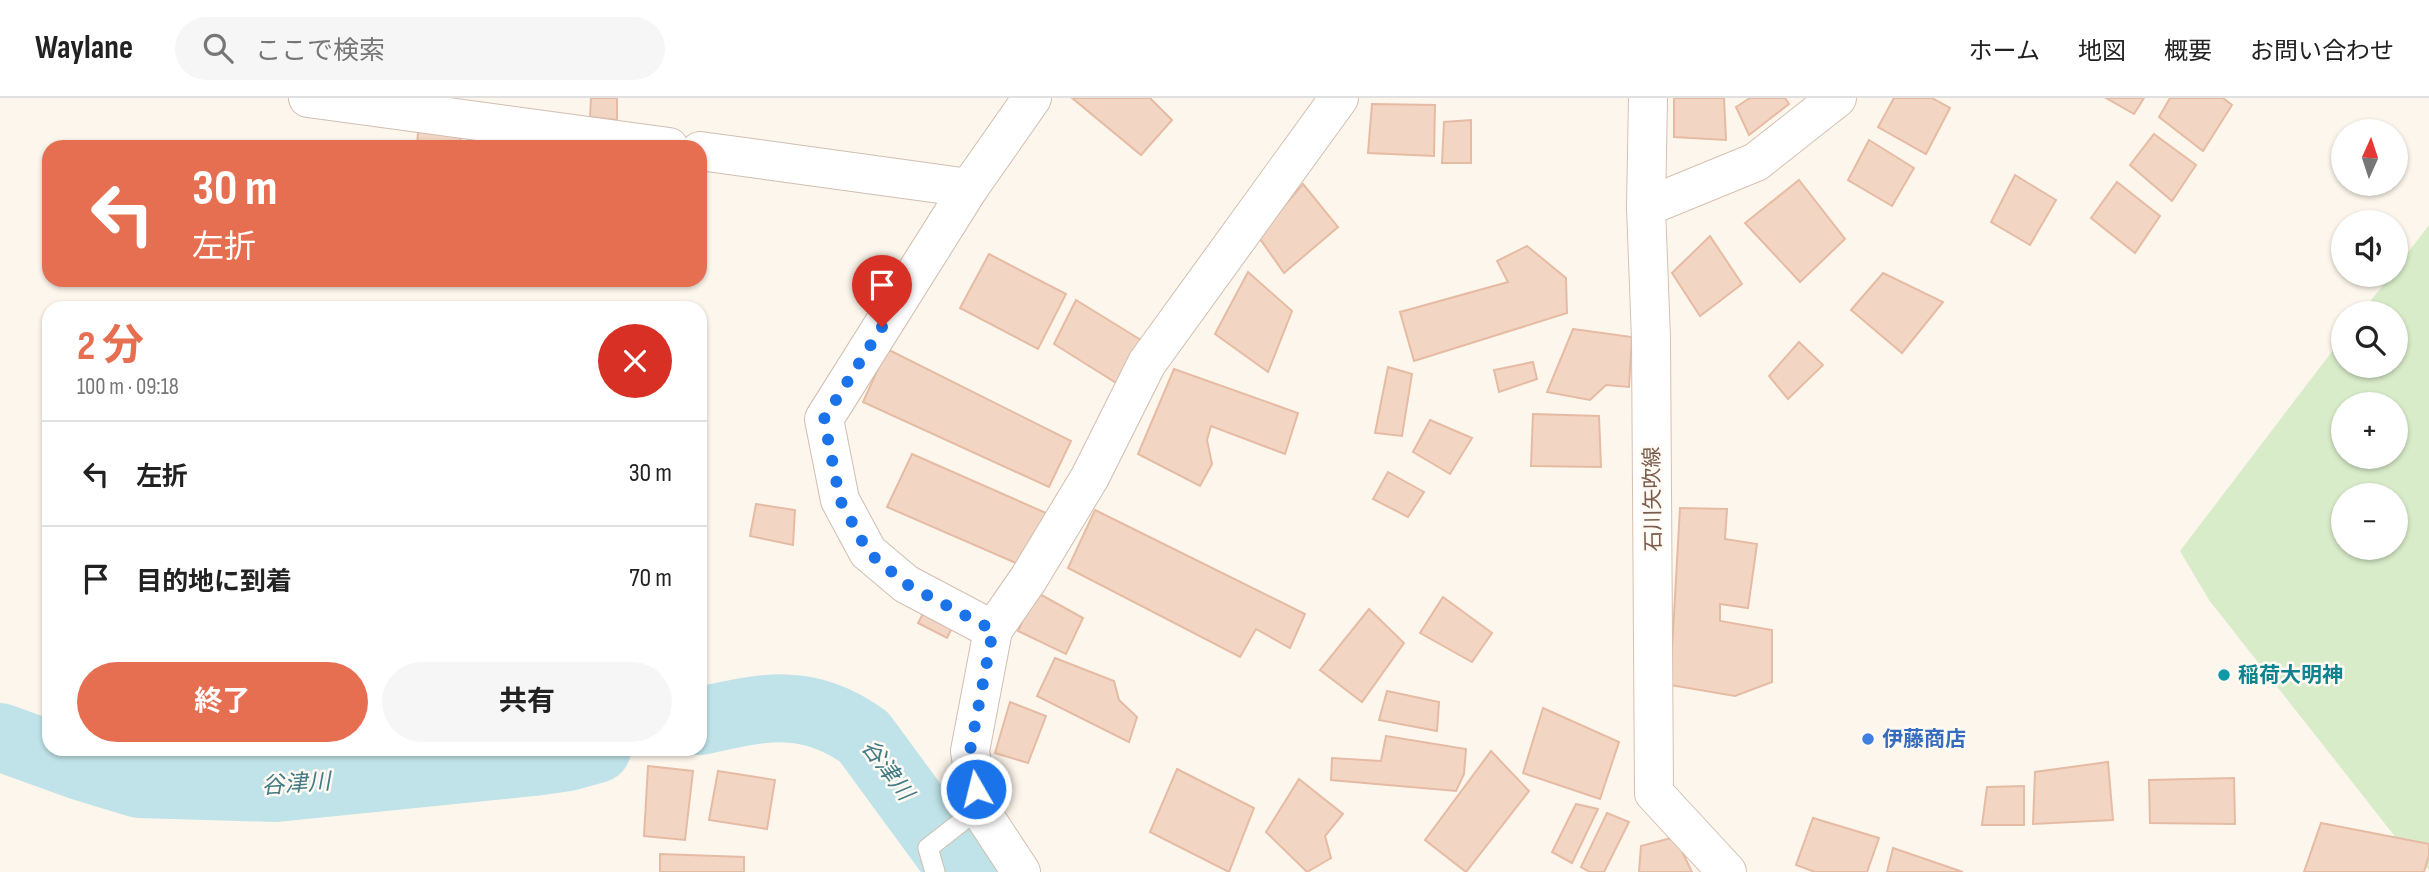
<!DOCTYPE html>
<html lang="ja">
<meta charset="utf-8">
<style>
body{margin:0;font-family:"Sofia Sans Condensed","Noto Sans JP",sans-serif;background:#f6f6f6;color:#222;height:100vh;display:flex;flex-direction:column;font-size:26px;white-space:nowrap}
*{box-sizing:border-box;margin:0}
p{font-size:23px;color:#767676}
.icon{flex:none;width:38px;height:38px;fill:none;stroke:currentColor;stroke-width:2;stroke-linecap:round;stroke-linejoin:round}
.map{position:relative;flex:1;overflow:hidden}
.panel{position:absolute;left:42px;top:203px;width:665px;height:455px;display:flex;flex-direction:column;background:#fff;border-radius:21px;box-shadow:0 2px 5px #0004}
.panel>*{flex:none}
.banner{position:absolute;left:42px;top:42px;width:665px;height:147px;border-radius:21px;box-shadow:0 2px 5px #0004;background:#e76f51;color:#fff;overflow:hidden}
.needle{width:46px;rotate:3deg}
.buttons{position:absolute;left:2331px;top:21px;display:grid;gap:14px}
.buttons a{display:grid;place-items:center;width:77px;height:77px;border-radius:50%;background:#fff;box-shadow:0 2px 5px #0004;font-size:35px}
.pin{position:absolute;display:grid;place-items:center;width:60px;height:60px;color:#fff;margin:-72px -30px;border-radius:50% 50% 50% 0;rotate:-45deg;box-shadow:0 0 7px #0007}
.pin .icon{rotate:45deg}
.me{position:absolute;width:77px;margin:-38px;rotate:352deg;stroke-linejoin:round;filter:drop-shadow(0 0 5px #0008)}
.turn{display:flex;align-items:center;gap:24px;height:147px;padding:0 35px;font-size:32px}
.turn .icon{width:91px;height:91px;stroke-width:2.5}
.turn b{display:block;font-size:49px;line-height:60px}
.round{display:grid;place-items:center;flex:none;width:74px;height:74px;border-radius:37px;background:#f6f6f6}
.summary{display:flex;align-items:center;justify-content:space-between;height:119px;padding:0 35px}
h1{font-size:42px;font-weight:700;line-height:52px;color:#e76f51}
.primary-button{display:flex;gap:14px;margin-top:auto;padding:14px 35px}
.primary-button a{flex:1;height:80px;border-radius:42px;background:#e76f51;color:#fff;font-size:28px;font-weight:700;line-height:80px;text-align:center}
.primary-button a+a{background:#f6f6f6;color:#222}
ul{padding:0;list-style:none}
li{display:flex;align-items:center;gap:21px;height:105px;padding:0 35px;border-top:2px solid #e0e0e0}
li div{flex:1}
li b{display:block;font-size:26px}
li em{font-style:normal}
header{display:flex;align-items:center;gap:42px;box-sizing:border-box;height:98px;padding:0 35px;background:#fff;border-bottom:2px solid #e0e0e0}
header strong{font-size:33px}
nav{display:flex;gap:38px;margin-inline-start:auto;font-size:24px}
.search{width:490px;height:63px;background:#f6f6f6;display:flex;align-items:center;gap:18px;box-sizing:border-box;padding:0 24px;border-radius:38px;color:#767676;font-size:26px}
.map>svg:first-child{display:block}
</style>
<header>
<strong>Waylane</strong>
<div class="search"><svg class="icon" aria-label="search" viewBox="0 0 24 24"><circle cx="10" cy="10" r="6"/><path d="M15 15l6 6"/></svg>ここで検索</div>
<nav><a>ホーム</a><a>地図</a><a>概要</a><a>お問い合わせ</a></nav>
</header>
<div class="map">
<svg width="2429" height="774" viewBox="0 0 2429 774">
<rect width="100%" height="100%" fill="#fdf6ec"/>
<path fill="#d8ecc9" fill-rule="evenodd" d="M 2429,127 L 2429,772 L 2404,750 L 2209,502 L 2180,453 L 2343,239 L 2343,268 L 2396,268 L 2396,215 L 2361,215 L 2391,177 L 2396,177 L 2396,170 ZM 2343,306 L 2396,306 L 2396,359 L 2343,359 ZM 2343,397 L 2396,397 L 2396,450 L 2343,450 Z"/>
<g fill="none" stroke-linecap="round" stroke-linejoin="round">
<g stroke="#bfe3e8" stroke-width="68">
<path d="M 700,623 C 763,609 808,598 864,639 L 963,774"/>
<path d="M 0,639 L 83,669 L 139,686 L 276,690 L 533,664 L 568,659 L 597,651"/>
</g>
</g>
<g fill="#f3d5c3" stroke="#e6bba3" stroke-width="2">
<path d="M 591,0 L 617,0 L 617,22 L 590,19 Z"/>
<path d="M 1072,0 L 1150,0 L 1172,22 L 1141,57 Z"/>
<path d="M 1674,0 L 1724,0 L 1726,42 L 1674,39 Z"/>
<path d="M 1750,0 L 1785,0 L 1789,6 L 1749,37 L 1736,9 Z"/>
<path d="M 1894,0 L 1932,0 L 1950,10 L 1926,56 L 1878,29 Z"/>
<path d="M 2106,0 L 2144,0 L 2134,16 Z"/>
<path d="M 2170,0 L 2223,0 L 2232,7 L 2203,53 L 2159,19 Z"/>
<path d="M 1372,6 L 1435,7 L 1434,58 L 1368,55 Z"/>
<path d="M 1471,22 L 1471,65 L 1442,65 L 1444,24 Z"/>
<path d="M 418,33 L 461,34 L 460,49 L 417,49 Z"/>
<path d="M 2154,36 L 2196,67 L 2172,103 L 2130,67 Z"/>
<path d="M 1869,42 L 1914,70 L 1892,108 L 1848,82 Z"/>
<path d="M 2015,77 L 2056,102 L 2030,147 L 1991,124 Z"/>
<path d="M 1799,82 L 1845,141 L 1800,184 L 1745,125 Z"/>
<path d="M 2117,84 L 2160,118 L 2135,155 L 2091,120 Z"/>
<path d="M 1303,86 L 1338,129 L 1284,175 L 1258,138 Z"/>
<path d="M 1710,138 L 1742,186 L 1700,218 L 1672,175 Z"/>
<path d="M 1527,148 L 1566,180 L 1567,215 L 1414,263 L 1400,214 L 1508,184 L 1497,163 Z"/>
<path d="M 989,156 L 1066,196 L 1038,251 L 960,210 Z"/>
<path d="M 1248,174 L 1292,213 L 1268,274 L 1215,236 Z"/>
<path d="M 1883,175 L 1943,204 L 1902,255 L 1851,212 Z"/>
<path d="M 1076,202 L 1141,242 L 1118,286 L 1054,246 Z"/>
<path d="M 1573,231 L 1632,239 L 1629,289 L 1606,287 L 1590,302 L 1547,294 Z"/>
<path d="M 1799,244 L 1823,267 L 1788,301 L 1769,278 Z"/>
<path d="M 887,251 L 1071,343 L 1049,389 L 863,304 Z"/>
<path d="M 1533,264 L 1537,281 L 1499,294 L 1494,272 Z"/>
<path d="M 1388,269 L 1412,276 L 1402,338 L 1375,335 Z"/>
<path d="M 1174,271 L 1298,315 L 1285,356 L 1211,328 L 1207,342 L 1212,366 L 1200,388 L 1138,356 Z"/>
<path d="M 1533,316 L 1599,318 L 1601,369 L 1531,368 Z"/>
<path d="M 1430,322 L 1472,340 L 1450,376 L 1413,354 Z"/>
<path d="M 912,356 L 1046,415 L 1023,468 L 887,409 Z"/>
<path d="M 1388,374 L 1424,394 L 1408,419 L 1373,401 Z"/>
<path d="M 756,406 L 795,412 L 793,447 L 750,438 Z"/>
<path d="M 1680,410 L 1727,411 L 1725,441 L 1757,446 L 1748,510 L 1720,506 L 1720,523 L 1772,532 L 1772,584 L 1735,598 L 1670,587 Z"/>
<path d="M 1095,412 L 1305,516 L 1290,550 L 1256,531 L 1240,559 L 1068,470 Z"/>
<path d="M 1036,494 L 1083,520 L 1066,556 L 1018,533 Z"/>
<path d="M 1443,499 L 1492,535 L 1472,564 L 1420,535 Z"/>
<path d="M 927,508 L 956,522 L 947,540 L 918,525 Z"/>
<path d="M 1369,511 L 1404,545 L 1362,604 L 1320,572 Z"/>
<path d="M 1055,560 L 1114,583 L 1119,602 L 1137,619 L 1129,644 L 1037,598 Z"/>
<path d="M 1387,593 L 1439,604 L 1437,633 L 1379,622 Z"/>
<path d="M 1010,604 L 1046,618 L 1028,665 L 995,655 Z"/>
<path d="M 1543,610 L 1619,644 L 1600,701 L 1523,675 Z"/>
<path d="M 1386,638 L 1466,651 L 1464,676 L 1456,693 L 1331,682 L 1332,660 L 1381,663 Z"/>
<path d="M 1491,653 L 1529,693 L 1466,774 L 1425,742 Z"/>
<path d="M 2108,664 L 2113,722 L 2033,726 L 2035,674 Z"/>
<path d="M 648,668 L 693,673 L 685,742 L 644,738 Z"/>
<path d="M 1177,671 L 1254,710 L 1229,774 L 1150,734 Z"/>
<path d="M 718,673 L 775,682 L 767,731 L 709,722 Z"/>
<path d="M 2234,680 L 2235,726 L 2150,725 L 2149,682 Z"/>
<path d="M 1299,681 L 1343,716 L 1325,738 L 1331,760 L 1307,774 L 1266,734 Z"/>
<path d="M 2024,688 L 2024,727 L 1982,727 L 1987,689 Z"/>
<path d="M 1576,706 L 1598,711 L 1572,765 L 1552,754 Z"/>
<path d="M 1607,715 L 1629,724 L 1604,774 L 1590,774 L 1581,769 Z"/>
<path d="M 1813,720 L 1879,740 L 1867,774 L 1815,774 L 1796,767 Z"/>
<path d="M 2321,725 L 2429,746 L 2429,757 L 2424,774 L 2304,774 Z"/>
<path d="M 1675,739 L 1692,774 L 1639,774 L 1641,748 Z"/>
<path d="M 1893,750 L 1963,774 L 1887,774 Z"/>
<path d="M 660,756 L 744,759 L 744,774 L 660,774 Z"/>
</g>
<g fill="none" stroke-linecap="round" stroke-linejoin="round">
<g stroke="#d1beb0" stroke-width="21">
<path id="lane" d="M 935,774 L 928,750 L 979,710"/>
</g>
<g stroke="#d1beb0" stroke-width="40">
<g id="street">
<path d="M 308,0 L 669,49"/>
<path d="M 700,53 L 969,90"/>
<path d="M 993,532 L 906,486 L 868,454 L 840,402 L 824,321 L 969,90 L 1032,0"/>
<path d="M 1021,774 L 979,710 L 970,653 L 993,532 L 1029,480 L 1090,379 L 1147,265 L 1339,0"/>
</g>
</g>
<g stroke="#d6c0b0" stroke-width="40">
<g id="secondary">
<path d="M 1648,0 L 1646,109 L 1651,241 L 1654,695 L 1727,774"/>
<path d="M 1646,109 L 1756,64 L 1837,0"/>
</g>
</g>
<use href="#lane" stroke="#fff" stroke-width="19"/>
<use href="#street" stroke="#fff" stroke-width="38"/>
<use href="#secondary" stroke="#fff" stroke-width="38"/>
</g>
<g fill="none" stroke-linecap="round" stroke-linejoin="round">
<path stroke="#1a73e8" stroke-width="12" stroke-dasharray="0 21.6" d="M 882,229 L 824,321 L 840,402 L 868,454 L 906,486 L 993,532 L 970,653 L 976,691"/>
</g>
<circle fill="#0f9aa8" stroke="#fffaf3" stroke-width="2.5" cx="2224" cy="577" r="7"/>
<circle fill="#3f7fe0" stroke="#fffaf3" stroke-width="2.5" cx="1868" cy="641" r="7"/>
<g text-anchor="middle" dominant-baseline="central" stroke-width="5" stroke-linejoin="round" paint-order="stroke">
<g font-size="21" fill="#7a5c4d" stroke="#fffaf3">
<text transform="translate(1653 401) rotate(-91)">石川矢吹線</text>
</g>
<g font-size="21" font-weight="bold" fill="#0d838f" stroke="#fffaf3" text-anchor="start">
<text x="2238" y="577">稲荷大明神</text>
</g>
<g font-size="21" font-weight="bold" fill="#366cbe" stroke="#fffaf3" text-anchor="start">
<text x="1882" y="641">伊藤商店</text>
</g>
<g font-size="23" font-style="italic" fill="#437c86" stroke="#fffaf3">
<text transform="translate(887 672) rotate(53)">谷津川</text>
<text transform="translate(296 686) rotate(-4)">谷津川</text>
</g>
</g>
</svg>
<div class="buttons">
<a><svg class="needle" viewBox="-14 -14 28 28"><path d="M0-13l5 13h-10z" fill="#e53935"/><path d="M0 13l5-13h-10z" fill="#767676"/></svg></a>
<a><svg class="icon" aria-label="sound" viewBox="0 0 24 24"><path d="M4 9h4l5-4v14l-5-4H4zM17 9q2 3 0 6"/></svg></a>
<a><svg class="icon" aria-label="search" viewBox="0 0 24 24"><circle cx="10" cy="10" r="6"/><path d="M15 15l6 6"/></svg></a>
<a>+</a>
<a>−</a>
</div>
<div class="pin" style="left:882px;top:229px;background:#d93025"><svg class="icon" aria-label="arrive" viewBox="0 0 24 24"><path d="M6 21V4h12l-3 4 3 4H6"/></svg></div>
<svg class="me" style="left:976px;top:691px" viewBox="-20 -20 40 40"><circle r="17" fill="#1a73e8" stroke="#fff" stroke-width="3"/><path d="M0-11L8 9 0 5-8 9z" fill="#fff"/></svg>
<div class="banner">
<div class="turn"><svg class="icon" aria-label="left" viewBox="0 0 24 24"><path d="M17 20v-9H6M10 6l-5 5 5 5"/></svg><div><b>30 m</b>左折</div></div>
</div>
<section class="panel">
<div class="summary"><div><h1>2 分</h1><p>100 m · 09:18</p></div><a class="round" style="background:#d93025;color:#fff"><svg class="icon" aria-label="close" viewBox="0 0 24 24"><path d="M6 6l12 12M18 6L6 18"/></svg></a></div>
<ul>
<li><svg class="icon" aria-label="left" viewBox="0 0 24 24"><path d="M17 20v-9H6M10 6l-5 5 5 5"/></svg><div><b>左折</b></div><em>30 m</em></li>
<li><svg class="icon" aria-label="arrive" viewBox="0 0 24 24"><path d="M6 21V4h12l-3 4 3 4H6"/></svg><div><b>目的地に到着</b></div><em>70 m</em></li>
</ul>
<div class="primary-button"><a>終了</a><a>共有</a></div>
</section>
</div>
